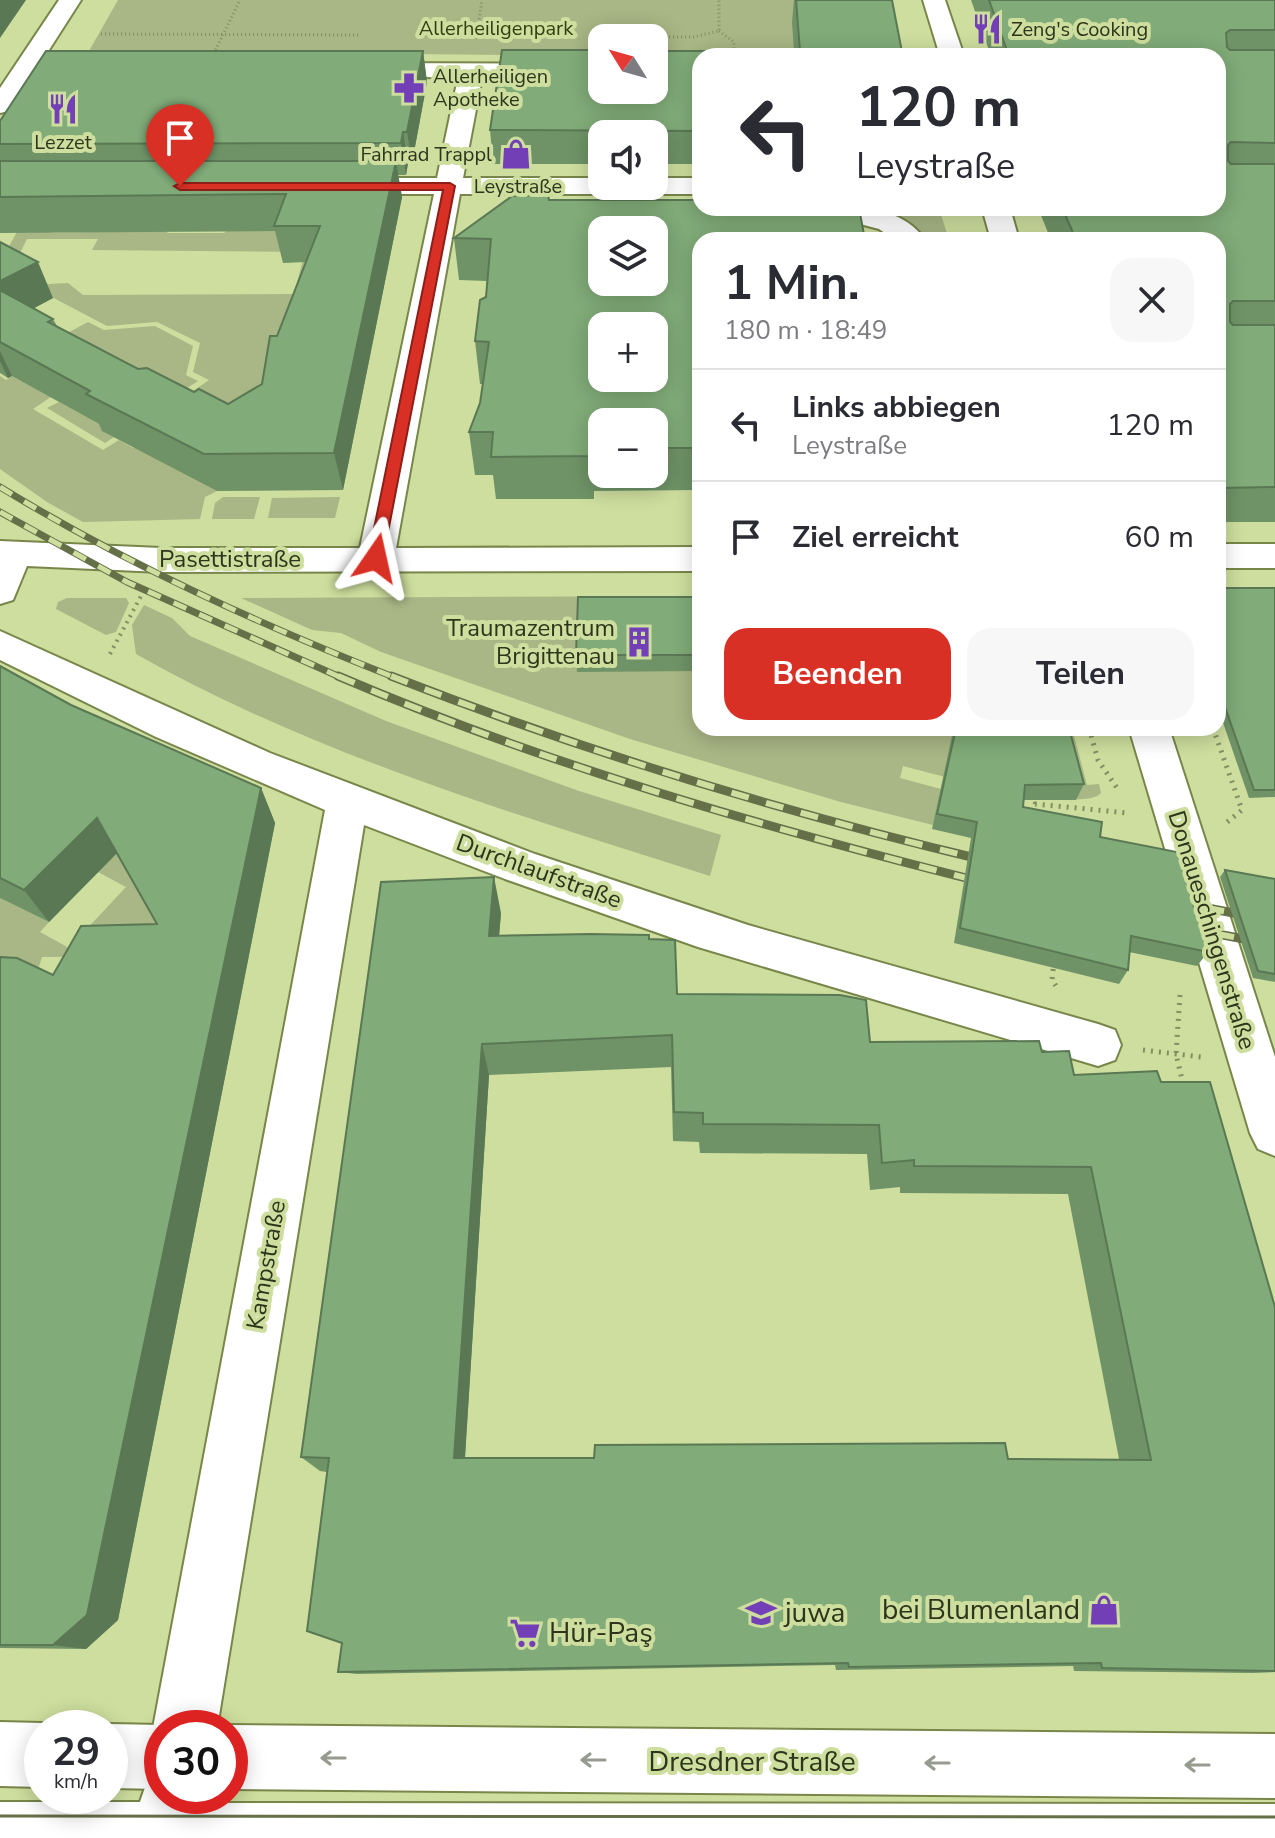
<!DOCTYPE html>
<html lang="de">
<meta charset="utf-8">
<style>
body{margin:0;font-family:"Nunito Sans",sans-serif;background:#f7f7f7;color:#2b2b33;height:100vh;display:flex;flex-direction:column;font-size:30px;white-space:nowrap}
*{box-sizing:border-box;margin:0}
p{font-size:26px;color:#7c7c81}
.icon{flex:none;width:44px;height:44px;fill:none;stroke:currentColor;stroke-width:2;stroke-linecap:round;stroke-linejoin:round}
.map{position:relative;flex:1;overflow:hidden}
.sheet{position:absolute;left:692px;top:232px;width:534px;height:504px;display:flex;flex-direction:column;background:#fff;border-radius:24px;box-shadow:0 4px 20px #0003}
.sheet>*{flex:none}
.top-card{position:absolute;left:692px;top:48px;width:534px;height:168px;border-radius:24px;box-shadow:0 4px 20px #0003;background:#fff;color:#2b2b33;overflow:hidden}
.needle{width:52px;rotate:307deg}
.fabs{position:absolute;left:588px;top:24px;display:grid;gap:16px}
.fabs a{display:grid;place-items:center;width:80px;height:80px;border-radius:16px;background:#fff;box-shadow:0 4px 20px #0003;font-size:40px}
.speed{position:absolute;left:24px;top:1710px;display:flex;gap:16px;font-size:40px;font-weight:700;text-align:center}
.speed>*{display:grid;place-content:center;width:104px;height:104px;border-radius:50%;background:#fff;box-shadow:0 4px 20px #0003;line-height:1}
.speed small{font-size:20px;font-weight:400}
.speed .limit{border:12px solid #d22;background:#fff;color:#111}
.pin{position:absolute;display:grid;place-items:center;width:68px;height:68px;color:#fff;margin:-82px -34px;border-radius:50% 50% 50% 0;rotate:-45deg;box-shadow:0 0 8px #0007}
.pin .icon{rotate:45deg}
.me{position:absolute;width:88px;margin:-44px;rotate:11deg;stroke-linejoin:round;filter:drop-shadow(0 0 6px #0008)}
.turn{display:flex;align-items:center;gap:28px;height:168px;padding:0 32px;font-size:36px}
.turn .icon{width:104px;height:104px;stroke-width:2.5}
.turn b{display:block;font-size:56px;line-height:68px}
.round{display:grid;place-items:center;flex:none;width:84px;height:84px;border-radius:24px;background:#f7f7f7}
.summary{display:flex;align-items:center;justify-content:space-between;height:136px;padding:0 32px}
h1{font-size:48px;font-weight:700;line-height:60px}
.cta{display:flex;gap:16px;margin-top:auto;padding:16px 32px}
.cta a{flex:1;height:92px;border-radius:24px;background:#d93025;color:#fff;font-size:32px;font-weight:700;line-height:92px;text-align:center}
.cta a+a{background:#f7f7f7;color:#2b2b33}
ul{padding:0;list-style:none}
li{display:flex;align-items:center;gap:24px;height:112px;padding:0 32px;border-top:2px solid #e1e1e2}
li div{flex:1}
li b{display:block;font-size:30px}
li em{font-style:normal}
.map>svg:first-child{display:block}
</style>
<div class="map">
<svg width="1275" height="1838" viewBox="0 0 1275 1838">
<rect width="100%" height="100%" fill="#cdde9e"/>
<g fill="#a9b685">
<path d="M 118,0 L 890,0 L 904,56 L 654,56 L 654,38 L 602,38 L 602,56 L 89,51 Z"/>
<path d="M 861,208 L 939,208 L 949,240 L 921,240 C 907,218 886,211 861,208 Z"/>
<path d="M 18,230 L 49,230 L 53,233 L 164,230 L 168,233 L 224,233 L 228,230 L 311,231 L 293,403 L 168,408 L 209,380 L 193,372 L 200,343 L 157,322 L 107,326 L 29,285 L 68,283 L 83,295 L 294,294 L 305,252 L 92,250 L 98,239 L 27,239 L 18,257 L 3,257 Z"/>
<path d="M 88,322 L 104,330 L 155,326 L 193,346 L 186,375 L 198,381 L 161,405 L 47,344 Z"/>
<path d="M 0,376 L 6,380 L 12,376 L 51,397 L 33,409 L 103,450 L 119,440 L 133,448 L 138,445 L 217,491 L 205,497 L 200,519 L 83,522 L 47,502 L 0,469 Z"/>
<path d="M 59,402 L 106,428 L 114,437 L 105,443 L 47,408 Z"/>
<path d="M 223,497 L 260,497 L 254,519 L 212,519 L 215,503 Z"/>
<path d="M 340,497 L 335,518 L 268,518 L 272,498 Z"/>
<path d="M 700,596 L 700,613 L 577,671 L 699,671 L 700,728 L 810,728 L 811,732 L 1072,728 L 1087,785 L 1099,784 L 1101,793 C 1082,815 934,774 903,766 L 900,778 L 941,789 L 933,825 L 841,802 L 630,739 L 381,652 L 341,633 L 312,630 L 241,598 Z"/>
<path d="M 67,598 L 126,598 L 129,603 L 116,632 L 106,635 L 56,609 L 58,602 Z"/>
<path d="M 144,605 L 172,618 L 190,636 L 386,721 L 579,791 L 721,835 L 710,876 C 515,814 315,755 136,654 L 132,625 Z"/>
<path d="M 125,839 L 157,913 L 160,956 L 42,957 L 0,1090 L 0,898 L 49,922 L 40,932 L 69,948 L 126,887 L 98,872 Z"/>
</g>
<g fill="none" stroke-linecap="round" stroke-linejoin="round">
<g stroke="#78864a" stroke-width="4">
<g id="minor">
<path d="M 59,0 L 81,0 L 42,61 L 95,61 L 103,63 L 107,68 L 103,73 L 95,75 L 32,75 L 9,111 L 0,113 L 0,88 Z"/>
<path d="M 923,0 L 945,0 L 964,56 L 940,56 Z"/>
<path d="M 364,63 L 602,64 L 602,78 L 482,78 L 463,178 L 602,178 L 602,186 L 654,186 L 654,178 L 700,178 L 700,194 L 460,194 L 396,548 L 700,547 L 700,571 L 161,572 L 27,566 L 13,600 L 0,604 L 0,541 L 161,548 L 360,548 L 434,194 L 342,194 L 333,192 L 329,186 L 333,180 L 342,178 L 437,178 L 458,78 L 356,75 L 352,70 L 356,65 Z"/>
<path d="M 800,208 C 842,208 898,200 925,240 L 895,240 L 879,229 L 860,224 L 791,222 L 787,216 L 791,210 Z"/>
<path d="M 982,208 L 1010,208 L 1019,240 L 991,240 Z"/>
<rect x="1218" y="544" width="57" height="24"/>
<path d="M 0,631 L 270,753 L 535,854 L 748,925 L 1098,1024 L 1115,1030 L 1121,1045 L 1115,1060 L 1098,1066 L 698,947 L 505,879 L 364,825 L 217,1728 L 162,1728 L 162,1749 L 153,1728 L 325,810 L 156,737 L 0,660 Z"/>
<path d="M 1129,728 L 1169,728 L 1275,1057 L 1275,1156 L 1258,1149 L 1250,1133 Z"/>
<path d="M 162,1768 L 162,1796 L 205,1796 L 204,1803 L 1275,1804 L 1275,1838 L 0,1838 L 0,1802 L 140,1802 L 150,1773 Z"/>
</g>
</g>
<g stroke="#78864a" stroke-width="4">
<g id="major">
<path d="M 0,1722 L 42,1723 L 54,1728 L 42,1728 L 42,1787 L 0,1786 Z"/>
<path d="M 110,1724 L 162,1725 L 169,1728 L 162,1728 L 162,1789 L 110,1788 L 110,1728 L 101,1728 Z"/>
<path d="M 230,1725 L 1275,1734 L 1275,1798 L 230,1789 L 230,1728 L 223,1728 Z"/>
</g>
</g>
<g stroke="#838e61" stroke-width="3" stroke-dasharray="1 3" stroke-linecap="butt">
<path d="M 719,31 L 734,42 L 734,56"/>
<path d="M 101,34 L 359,35"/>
<path d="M 601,37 L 693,37 L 719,31 L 719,0"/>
<path d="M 476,39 L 482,0"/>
<path d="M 212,57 L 240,0"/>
</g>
<path stroke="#838e61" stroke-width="4" stroke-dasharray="2 5" stroke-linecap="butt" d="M 110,654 L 141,596"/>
<g stroke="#838e61" stroke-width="5" stroke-dasharray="2 6" stroke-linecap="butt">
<path d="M 1089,728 L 1098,760 L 1117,788"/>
<path d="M 1213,728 L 1242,810 L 1226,823"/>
<path d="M 1033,812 L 1035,804 L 1128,813"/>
<path d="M 1054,961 L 1052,980 L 1056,986"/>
<path d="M 1180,995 L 1176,1054 L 1184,1088"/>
<path d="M 1143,1050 L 1201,1057"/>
</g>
<use href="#minor" fill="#fff" fill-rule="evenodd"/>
<use href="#major" fill="#fff" fill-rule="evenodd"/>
<path stroke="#656f48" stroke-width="3" d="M 0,1816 L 1275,1817"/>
<g stroke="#656f48" stroke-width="7">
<g id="rail-far1">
<path d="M 0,487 C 126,564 259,624 396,678"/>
<path d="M 0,512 L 127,582 L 342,678"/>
</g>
</g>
<g stroke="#656f48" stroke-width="9">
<g id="rail">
<path d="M 338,676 C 546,765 766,828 986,883"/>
<path d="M 391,676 C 586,752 785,813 988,861"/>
<path d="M 1171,901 L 1275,921"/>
<path d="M 1181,927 L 1275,945"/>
</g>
</g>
<use href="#rail-far1" stroke="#cdde9e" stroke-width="5" stroke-dasharray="14" stroke-linecap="butt"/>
<use href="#rail" stroke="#cdde9e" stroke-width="6" stroke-dasharray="18" stroke-linecap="butt"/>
</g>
<g fill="#6f9367" fill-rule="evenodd">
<path d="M 794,0 L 892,0 L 902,52 L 917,52 L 918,56 L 700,56 L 700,164 L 654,164 L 654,134 L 602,134 L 602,164 L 493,164 L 490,130 L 502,50 L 602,50 L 602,90 L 654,90 L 654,51 L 794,51 L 792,22 Z"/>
<path d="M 971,0 L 1275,0 L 1275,522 L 1218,522 L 1218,240 L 1051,240 L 1038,208 L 1218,208 L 1218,56 L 991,56 Z"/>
<path d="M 423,51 L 427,82 L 412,163 L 408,163 L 406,175 L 398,175 L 402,197 L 343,490 L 217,491 L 102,431 L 99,424 L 12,376 L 8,378 L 0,373 L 0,242 L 53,298 L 34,308 L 53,319 L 57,326 L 138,369 L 194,392 L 228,404 L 262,384 L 277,336 L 306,262 L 283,263 L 275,231 L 0,233 L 0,121 Z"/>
<path d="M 549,200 L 700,240 L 700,490 L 594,491 L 594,499 L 496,499 L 493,475 L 475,475 L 469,432 L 480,403 L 483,384 L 480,384 L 475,341 L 486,297 L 487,281 L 459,280 L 454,238 ZM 602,422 L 654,422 L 654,474 L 602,474 Z"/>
<path d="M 1218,588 L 1275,588 L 1275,797 L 1249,798 L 1218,708 Z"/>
<path d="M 700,597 L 700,702 L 699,671 L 577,672 L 576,655 Z"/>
<path d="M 0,666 L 71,705 L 261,788 L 275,823 L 118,1620 L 86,1649 L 0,1648 L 0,957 L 53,975 L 157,924 L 117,853 L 49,922 L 0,898 Z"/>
<path d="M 810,728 L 1069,728 L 1084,784 L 1076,800 L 1024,800 L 1023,807 L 1100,837 L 1208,952 L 1197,966 L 1129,952 L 1128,970 L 1119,984 L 954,943 L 971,838 L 932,829 L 953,731 L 810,732 Z"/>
<path d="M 1225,870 L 1275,879 L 1275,982 L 1253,978 L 1220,877 Z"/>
<path d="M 501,913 L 499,936 L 649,939 L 677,994 L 870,1042 L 1042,1052 L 1074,1075 L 1161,1082 L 1275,1307 L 1275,1672 L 1253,1673 L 1074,1671 L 1073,1666 L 836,1670 L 835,1665 L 357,1674 L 338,1672 L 342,1643 L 327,1472 L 320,1471 L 301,1457 ZM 671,1067 L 673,1141 L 699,1142 L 700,1153 L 867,1154 L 870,1190 L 900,1187 L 900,1193 L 1068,1194 L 1119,1459 L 465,1458 L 489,1075 Z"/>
</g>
<g fill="#5a7854">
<path d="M 0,0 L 26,0 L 0,38 Z"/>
<path d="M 423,51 L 427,82 L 412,163 L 407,132 Z"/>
<path d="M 403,132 L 408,163 L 406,175 L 401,143 Z"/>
<path d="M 396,161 L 402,197 L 343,490 L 334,453 Z"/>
<path d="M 38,262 L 53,298 L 8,322 L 0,305 L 0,281 Z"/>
<path d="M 0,351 L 12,376 L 8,378 L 0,361 Z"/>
<path d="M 261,788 L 275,823 L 118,1620 L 86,1649 L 53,1645 Z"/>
<path d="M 97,818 L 118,852 L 49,922 L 24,890 Z"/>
<path d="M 494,877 L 501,913 L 496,971 L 489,936 Z"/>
<path d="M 482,1044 L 489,1075 L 464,1472 L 454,1458 Z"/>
</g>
<g fill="#81ab78" stroke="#5a7854" stroke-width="2" fill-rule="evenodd">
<path d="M 796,0 L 892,0 L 902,52 L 917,52 L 918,56 L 700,56 L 700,131 L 490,130 L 502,50 L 602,50 L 602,90 L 654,90 L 654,51 L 800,51 Z"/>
<path d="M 989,0 L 1275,0 L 1275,30 L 1230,30 L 1226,33 L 1227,47 L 1230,50 L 1275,50 L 1275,143 L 1231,142 L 1228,145 L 1228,161 L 1231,164 L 1275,164 L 1275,301 L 1233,301 L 1230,304 L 1230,322 L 1233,325 L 1275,325 L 1275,487 L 1218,488 L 1218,240 L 1074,240 L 1072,230 L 1062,208 L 1218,208 L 1218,56 L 1009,56 Z"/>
<path d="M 46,51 L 423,51 L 407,132 L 403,132 L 401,143 L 0,144 L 0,121 Z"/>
<path d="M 0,161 L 396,161 L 334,453 L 204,454 L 86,394 L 90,391 L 0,342 L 0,290 L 53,319 L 48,322 L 138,369 L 147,368 L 194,392 L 199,389 L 228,404 L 262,384 L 270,336 L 277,336 L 320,226 L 274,226 L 286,194 L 0,197 Z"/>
<path d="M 548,195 L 549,200 L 700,200 L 700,208 L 859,208 L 865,240 L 700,240 L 700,448 L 654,448 L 654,422 L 602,422 L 602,448 L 592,448 L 593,456 L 491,457 L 493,432 L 469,432 L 480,403 L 489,342 L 475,341 L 480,300 L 486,297 L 491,239 L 454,238 L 512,196 ZM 602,230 L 654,230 L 654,282 L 602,282 ZM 602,326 L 654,326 L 654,378 L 602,378 Z"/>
<path d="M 0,242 L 38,262 L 0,281 Z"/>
<path d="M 1218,588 L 1275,588 L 1275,790 L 1254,790 L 1218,687 Z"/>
<path d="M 578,597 L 700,597 L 700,656 L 700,655 L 576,655 Z"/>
<path d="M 0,666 L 71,705 L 261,788 L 87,1615 L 53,1645 L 0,1645 L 0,957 L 17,958 L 53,975 L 81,926 L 157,924 L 97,818 L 24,890 L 0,878 Z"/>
<path d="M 956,728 L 1069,728 L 1084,784 L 1025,785 L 1023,807 L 1102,822 L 1100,837 L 1177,852 L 1208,952 L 1131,936 L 1128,970 L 960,928 L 977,822 L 937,814 Z"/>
<path d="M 1225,870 L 1275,879 L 1275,974 L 1258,971 Z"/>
<path d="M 494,877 L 489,936 L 590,934 L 649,935 L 649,939 L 675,940 L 677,994 L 840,995 L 866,1000 L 870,1042 L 1039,1041 L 1042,1052 L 1069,1051 L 1074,1075 L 1157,1071 L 1161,1082 L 1210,1082 L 1275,1307 L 1275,1671 L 1102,1668 L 1101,1663 L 849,1667 L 848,1663 L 338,1672 L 342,1643 L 307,1631 L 329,1458 L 301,1457 L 381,882 ZM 672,1035 L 674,1112 L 703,1113 L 703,1124 L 879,1125 L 882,1163 L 914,1160 L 914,1166 L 1091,1167 L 1151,1460 L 1008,1459 L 1005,1443 L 595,1445 L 594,1458 L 454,1458 L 482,1044 Z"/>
</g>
<defs><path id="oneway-shaft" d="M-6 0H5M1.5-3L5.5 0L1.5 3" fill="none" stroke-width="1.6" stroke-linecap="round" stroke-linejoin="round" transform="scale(2)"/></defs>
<g stroke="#979a8e">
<use href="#oneway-shaft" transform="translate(333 1758) rotate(-180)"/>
<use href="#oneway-shaft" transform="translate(593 1760) rotate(-180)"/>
<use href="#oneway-shaft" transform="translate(937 1763) rotate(-180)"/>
<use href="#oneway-shaft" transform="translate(1197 1765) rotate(-180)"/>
</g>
<path fill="#d93025" stroke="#8d1f18" stroke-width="2" d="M 450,183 L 455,186 L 383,558 L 376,563 L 368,558 L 443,190 L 180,190 L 174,186 L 180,183 Z"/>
<defs>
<g id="restaurant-bare" transform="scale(2.4)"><path d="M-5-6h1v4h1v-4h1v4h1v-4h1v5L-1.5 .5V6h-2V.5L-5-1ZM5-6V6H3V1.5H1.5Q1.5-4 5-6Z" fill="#733fb6" stroke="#cdde9e" stroke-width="2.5" paint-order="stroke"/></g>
<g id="pharmacy-bare" transform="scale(2.4)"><path d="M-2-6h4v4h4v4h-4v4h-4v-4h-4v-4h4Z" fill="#733fb6" stroke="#cdde9e" stroke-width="2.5" paint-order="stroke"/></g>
<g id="shop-bare" transform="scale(2.4)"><path d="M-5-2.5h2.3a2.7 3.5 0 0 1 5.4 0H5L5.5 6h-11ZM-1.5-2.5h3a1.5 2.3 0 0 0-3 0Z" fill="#733fb6" stroke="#cdde9e" stroke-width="2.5" paint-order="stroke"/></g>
<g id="building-bare" transform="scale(2.4)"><path d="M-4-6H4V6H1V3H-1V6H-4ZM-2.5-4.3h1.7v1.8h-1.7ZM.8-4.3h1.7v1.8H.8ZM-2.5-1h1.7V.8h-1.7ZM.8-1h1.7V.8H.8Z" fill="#733fb6" stroke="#cdde9e" stroke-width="2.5" paint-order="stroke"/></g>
<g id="school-bare" transform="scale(2.4)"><path d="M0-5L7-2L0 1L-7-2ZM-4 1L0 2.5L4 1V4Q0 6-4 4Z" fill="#733fb6" stroke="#cdde9e" stroke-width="2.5" paint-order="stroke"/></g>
<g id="supermarket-bare" transform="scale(2.4)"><path d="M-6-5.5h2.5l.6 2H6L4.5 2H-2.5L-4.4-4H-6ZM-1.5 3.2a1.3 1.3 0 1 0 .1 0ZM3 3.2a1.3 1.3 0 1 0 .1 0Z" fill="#733fb6" stroke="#cdde9e" stroke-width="2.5" paint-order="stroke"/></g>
</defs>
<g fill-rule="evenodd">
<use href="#restaurant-bare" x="987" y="29"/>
<use href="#pharmacy-bare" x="409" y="88"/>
<use href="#restaurant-bare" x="63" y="109"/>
<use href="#shop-bare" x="516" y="154"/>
<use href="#building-bare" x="639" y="642"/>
<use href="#shop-bare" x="1104" y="1610"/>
<use href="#school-bare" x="761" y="1613"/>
<use href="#supermarket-bare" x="525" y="1633"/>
</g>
<g text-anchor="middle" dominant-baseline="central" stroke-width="8" stroke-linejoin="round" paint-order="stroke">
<g font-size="20" fill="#353e11" stroke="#cdde9e">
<text x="496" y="28">Allerheiligenpark</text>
</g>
<g font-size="20" fill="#2f351c" stroke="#cdde9e" text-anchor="start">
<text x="1011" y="29">Zeng's Cooking</text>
<text x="433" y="76">Allerheiligen<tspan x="433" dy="23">Apotheke</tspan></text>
<text x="63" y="142" text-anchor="middle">Lezzet</text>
<text x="492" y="154" text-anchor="end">Fahrrad Trappl</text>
</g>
<g font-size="20" fill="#2f351c" stroke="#cdde9e">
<text x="518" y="186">Leystraße</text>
</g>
<g font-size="24" fill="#2f351c" stroke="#cdde9e">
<text x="230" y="559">Pasettistraße</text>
<text transform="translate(539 871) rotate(20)">Durchlaufstraße</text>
<text transform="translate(1212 930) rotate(73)">Donaueschingenstraße</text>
<text transform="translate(266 1265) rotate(-80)">Kampstraße</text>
</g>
<g font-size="24" fill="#2f351c" stroke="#cdde9e" text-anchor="end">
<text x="615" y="628">Traumazentrum<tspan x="615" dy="28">Brigittenau</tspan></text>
</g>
<g font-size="28" fill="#2f351c" stroke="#cdde9e" text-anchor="start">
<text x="1080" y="1610" text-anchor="end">bei Blumenland</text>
<text x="785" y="1613">juwa</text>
<text x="549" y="1633">Hür-Paş</text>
</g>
<g font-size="28" fill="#2f351c" stroke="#cdde9e">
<text x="752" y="1762">Dresdner Straße</text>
</g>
</g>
</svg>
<div class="fabs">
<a><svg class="needle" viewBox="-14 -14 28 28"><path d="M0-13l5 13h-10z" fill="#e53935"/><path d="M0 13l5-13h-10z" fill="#7c7c81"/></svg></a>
<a><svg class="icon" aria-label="sound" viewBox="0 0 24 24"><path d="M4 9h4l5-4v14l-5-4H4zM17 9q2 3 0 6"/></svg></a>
<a><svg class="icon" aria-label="layers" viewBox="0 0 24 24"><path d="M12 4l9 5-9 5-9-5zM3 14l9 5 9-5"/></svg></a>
<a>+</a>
<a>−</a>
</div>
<div class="speed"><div>29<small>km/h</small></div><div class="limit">30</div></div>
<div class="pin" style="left:180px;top:186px;background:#d93025"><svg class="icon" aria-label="arrive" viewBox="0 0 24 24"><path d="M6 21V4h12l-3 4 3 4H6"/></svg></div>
<svg class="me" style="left:376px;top:558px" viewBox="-20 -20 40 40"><path d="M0-17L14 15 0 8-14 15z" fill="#d93025" stroke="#fff" stroke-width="4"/></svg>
<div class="top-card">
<div class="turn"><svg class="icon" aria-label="left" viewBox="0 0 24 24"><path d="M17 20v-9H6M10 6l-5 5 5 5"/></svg><div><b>120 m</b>Leystraße</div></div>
</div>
<section class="sheet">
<div class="summary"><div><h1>1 Min.</h1><p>180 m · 18:49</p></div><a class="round"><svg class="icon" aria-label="close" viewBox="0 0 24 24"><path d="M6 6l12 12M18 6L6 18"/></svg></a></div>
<ul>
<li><svg class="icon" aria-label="left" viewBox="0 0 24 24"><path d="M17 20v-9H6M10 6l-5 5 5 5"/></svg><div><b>Links abbiegen</b><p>Leystraße</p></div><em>120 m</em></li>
<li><svg class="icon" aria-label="arrive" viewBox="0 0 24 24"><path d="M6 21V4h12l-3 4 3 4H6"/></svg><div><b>Ziel erreicht</b></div><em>60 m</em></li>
</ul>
<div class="cta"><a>Beenden</a><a>Teilen</a></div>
</section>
</div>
